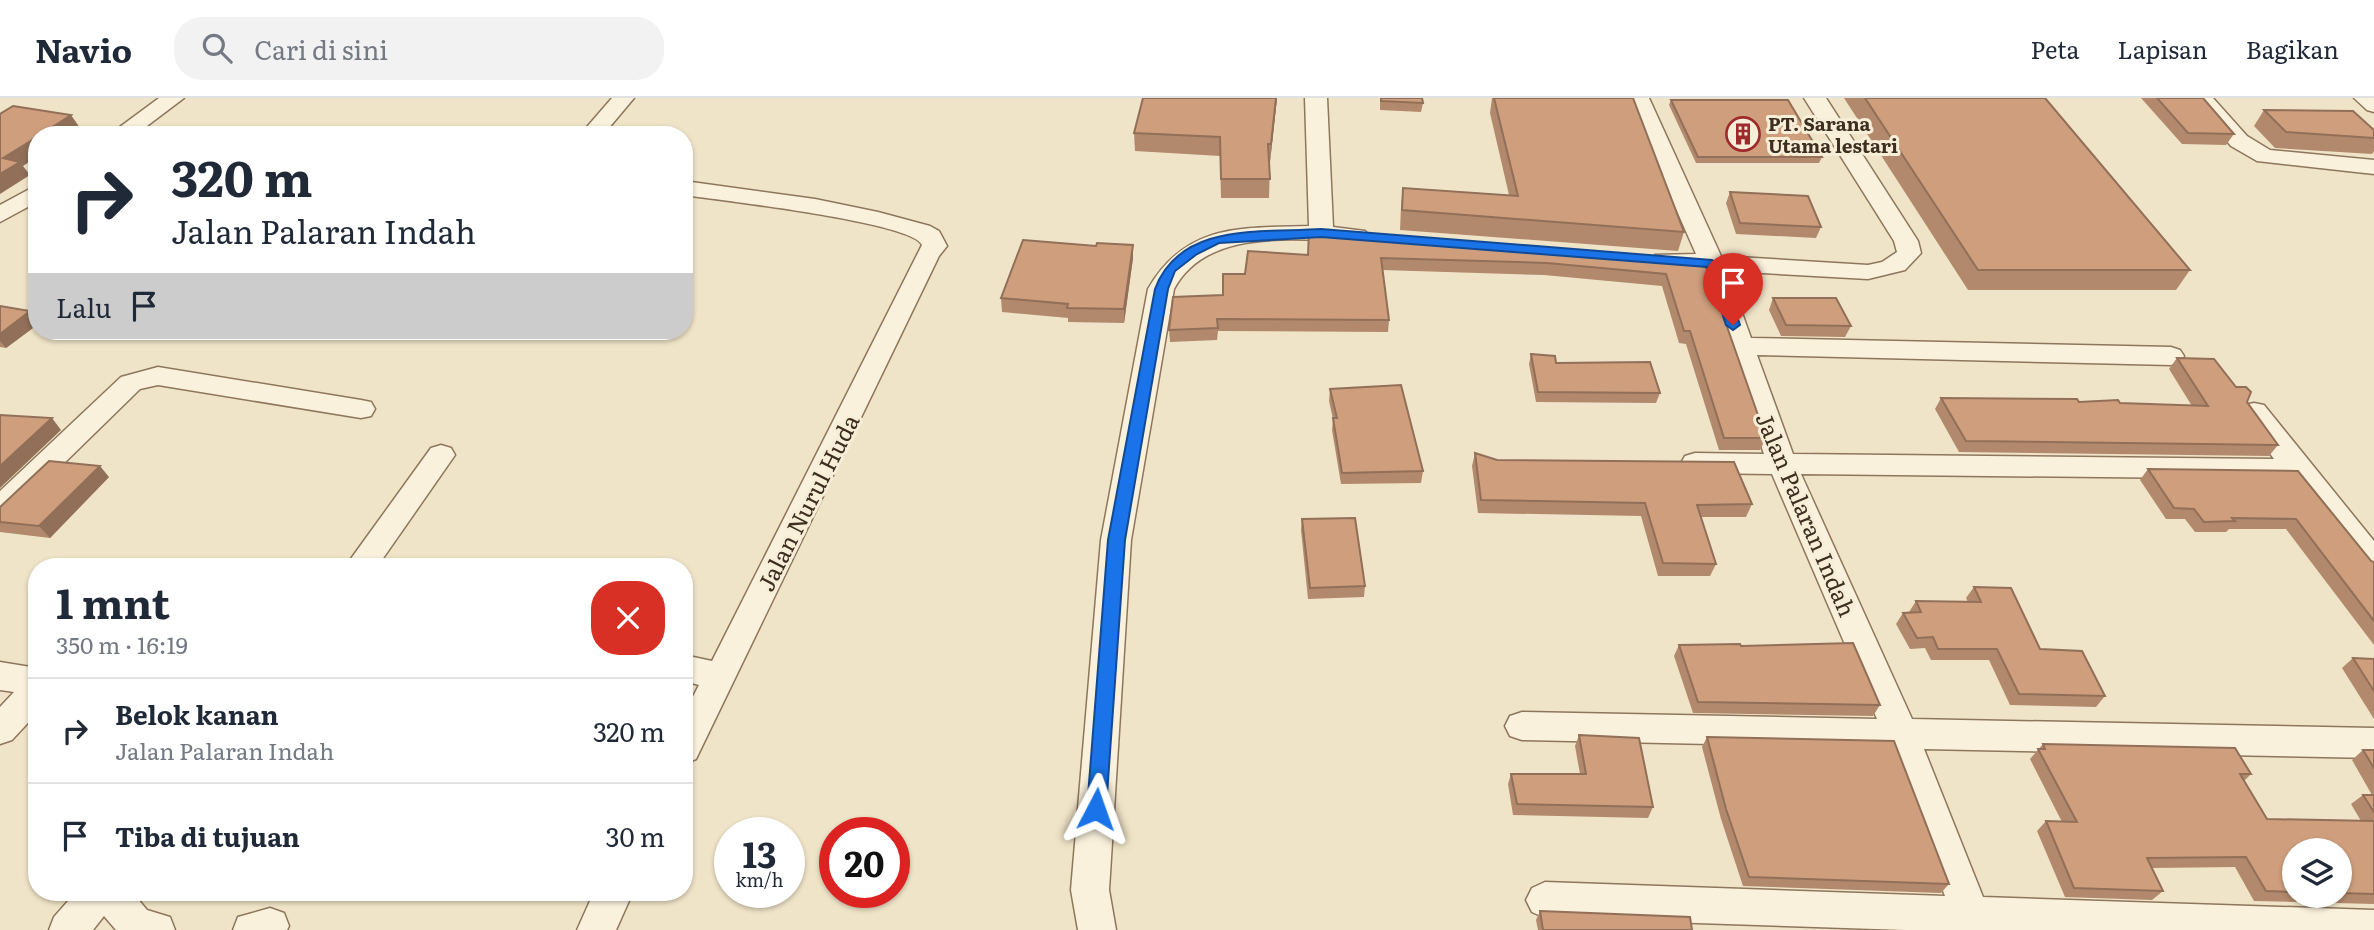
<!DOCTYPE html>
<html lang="id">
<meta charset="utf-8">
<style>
body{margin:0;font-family:Literata,serif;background:#f2f2f3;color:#1f2937;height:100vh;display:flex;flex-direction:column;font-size:26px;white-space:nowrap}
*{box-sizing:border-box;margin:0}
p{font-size:23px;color:#747a83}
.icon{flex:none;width:38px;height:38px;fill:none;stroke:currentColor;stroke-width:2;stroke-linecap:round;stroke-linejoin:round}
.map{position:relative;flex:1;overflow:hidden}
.panel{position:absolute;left:28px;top:460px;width:665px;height:343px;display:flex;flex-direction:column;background:#fff;border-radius:28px;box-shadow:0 2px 5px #0004}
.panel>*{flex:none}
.hud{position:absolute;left:28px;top:28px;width:665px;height:214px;border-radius:28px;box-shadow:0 2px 5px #0004;background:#fff;color:#1f2937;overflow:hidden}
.buttons{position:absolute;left:2282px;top:740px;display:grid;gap:14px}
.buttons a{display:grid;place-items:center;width:70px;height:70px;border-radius:50%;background:#fff;box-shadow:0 2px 5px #0004;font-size:35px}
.speed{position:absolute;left:714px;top:719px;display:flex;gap:14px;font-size:35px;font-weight:700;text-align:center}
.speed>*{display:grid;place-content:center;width:91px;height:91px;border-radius:50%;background:#fff;box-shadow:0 2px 5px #0004;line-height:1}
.speed small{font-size:18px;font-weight:400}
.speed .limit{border:10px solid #d22;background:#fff;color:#111}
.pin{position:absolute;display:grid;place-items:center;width:60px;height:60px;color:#fff;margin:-72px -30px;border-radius:50% 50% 50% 0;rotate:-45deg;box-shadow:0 0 7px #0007}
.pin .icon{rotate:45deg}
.me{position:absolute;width:77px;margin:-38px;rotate:4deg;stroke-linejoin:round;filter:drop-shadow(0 0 5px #0008)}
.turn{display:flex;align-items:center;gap:24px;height:147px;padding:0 28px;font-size:32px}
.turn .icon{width:91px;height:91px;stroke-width:2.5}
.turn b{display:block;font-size:49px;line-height:60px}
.then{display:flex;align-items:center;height:66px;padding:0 28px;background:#0003;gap:14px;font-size:26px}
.round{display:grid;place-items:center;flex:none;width:74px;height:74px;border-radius:28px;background:#f2f2f3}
.head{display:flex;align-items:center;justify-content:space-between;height:119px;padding:0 28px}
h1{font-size:42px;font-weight:700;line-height:52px}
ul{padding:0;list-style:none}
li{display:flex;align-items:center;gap:21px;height:105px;padding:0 28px;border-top:2px solid #e0e1e3}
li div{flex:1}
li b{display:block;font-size:26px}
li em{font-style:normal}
header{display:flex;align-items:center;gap:42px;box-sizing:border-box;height:98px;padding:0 35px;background:#fff;border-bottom:2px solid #e0e1e3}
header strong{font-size:33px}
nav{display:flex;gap:38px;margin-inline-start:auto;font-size:24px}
.search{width:490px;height:63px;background:#f2f2f3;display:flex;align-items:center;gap:18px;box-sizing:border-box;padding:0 24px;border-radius:28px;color:#747a83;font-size:26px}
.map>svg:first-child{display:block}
</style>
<header>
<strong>Navio</strong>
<div class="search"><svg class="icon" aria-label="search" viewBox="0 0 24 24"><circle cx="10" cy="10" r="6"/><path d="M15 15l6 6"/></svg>Cari di sini</div>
<nav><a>Peta</a><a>Lapisan</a><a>Bagikan</a></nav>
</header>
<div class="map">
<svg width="2374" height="832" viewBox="0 0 2374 832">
<rect width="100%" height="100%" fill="#f0e4c8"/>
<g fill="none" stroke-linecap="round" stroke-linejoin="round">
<g stroke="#8d765c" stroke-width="3">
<g id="minor">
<path d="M 159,0 L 184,0 L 135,37 L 109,37 Z"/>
<path d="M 612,0 L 634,0 L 603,37 L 580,37 Z"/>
<path d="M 1305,0 L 1327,0 L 1333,129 L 1365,133 L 1369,138 L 1365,143 C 1351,147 1337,143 1323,142 C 1269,140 1202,139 1174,191 L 1131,442 L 1109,792 L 1116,832 L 1078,832 L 1071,792 L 1101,442 L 1148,191 C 1186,125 1241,130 1309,128 Z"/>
<path d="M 1627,0 L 1649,0 L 1721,158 L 1868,167 L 1882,164 L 1897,154 L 1894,143 L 1804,0 L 1826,0 L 1918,143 L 1921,155 L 1905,172 L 1868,181 L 1727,173 L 1751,240 L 2171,249 L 2180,252 L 2184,258 L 2180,264 L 2171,267 L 1757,257 L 1793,356 L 2274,361 L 2240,314 L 2244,307 L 2254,305 L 2264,307 L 2374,443 L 2374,476 L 2363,472 L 2290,381 L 1801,376 L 1912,621 L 2374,630 L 2374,660 L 1924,651 L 1983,799 L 2374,812 L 2374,832 L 1905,832 L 1545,820 L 1532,814 L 1526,802 L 1532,790 L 1545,784 L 1945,798 L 1889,650 L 1522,642 L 1510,638 L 1505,628 L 1510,618 L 1522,614 L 1877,621 L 1772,376 L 1695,375 L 1685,372 L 1681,365 L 1685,358 L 1695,355 L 1764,356 L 1702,172 L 1655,167 L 1652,162 L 1655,157 L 1696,156 Z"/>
<path d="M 2191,0 L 2213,0 L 2247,38 L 2270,52 L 2374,62 L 2374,76 L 2257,63 L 2231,48 Z"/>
<path d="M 2354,0 L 2374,0 L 2374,14 L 2367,12 Z"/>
<path d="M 684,83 L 815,101 L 878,114 L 930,128 L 939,133 L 947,148 L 939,158 L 696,661 L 684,666 L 684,616 L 699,587 L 684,583 L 684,557 L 712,563 L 922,147 C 913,124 718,102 684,97 Z"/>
<path d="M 37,87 L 37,104 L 0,124 L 0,107 Z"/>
<path d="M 158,269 L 361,302 L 371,304 L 375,311 L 371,318 L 361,320 L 158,287 L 140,291 L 10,418 L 0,421 L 0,393 L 121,279 Z"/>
<path d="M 441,347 L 451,350 L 455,357 L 377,469 L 345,469 L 431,350 Z"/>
<path d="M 0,564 L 37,570 L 37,615 L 12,642 L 0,646 L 0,609 L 14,594 L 0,592 Z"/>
<path d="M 76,794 L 132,794 L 147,812 L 170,819 L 175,832 L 116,832 L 104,818 L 93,832 L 49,832 L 54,819 Z"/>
<path d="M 594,794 L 633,794 L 616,832 L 577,832 Z"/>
<path d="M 270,810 L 284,815 L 289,828 L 287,832 L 233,832 L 238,819 Z"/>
</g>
</g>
<use href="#minor" fill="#faf1dc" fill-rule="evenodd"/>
</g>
<g fill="#b2896c" fill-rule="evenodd">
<path d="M 1277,0 L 1270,64 L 1269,100 L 1221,100 L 1220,58 L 1135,53 L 1134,35 Z"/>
<path d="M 1380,0 L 1422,0 L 1423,5 L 1421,14 L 1380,12 Z"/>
<path d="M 1492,0 L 1633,0 L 1684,134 L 1678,153 L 1400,132 L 1401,109 L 1403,90 L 1509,97 L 1490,15 Z"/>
<path d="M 1844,0 L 2045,0 L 2190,172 L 2176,192 L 1968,192 Z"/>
<path d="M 2141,0 L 2203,0 L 2234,36 L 2226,47 L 2182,46 Z"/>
<path d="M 1671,2 L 1822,59 L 1819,65 L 1696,65 L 1669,7 Z"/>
<path d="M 2264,12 L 2374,32 L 2374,53 L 2372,56 L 2275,50 L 2254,28 Z"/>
<path d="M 1730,94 L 1821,129 L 1816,140 L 1736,136 L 1726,105 Z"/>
<path d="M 1096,148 L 1133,160 L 1124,225 L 1068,224 L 1068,220 L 1002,214 L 1001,200 Z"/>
<path d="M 1307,157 L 1704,163 L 1766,340 L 1760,352 L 1719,352 L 1686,246 L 1679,245 L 1662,188 L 1544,177 L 1382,172 L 1389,222 L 1388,234 L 1218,233 L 1217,242 L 1170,244 L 1169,232 L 1223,197 L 1245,176 Z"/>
<path d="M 1773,200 L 1851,228 L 1845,239 L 1781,238 L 1769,212 Z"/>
<path d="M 0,208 L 37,221 L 37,227 L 6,250 L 0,249 Z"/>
<path d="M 1531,256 L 1556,265 L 1660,295 L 1656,305 L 1536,304 L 1529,266 Z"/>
<path d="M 2177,260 L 2247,304 L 2278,347 L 2269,358 L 1959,354 L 1935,311 L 1941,300 L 2192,308 L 2169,271 Z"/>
<path d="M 1330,291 L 1423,373 L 1421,385 L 1341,386 L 1332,332 L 1333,321 L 1329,303 Z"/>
<path d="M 1475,355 L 1497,362 L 1752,406 L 1746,419 L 1701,419 L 1716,466 L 1710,478 L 1658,478 L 1641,418 L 1478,415 L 1472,368 Z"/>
<path d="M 2148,371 L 2298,373 L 2371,463 L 2374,464 L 2374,547 L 2286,431 L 2229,431 L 2226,434 L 2195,434 L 2185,421 L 2166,421 L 2140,382 Z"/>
<path d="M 109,379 L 50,440 L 0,434 L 0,409 Z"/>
<path d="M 1302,421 L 1365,488 L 1364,499 L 1308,501 L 1301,432 Z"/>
<path d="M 1974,489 L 2040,551 L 2105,598 L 2096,609 L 2010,607 L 1989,562 L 1931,562 L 1925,550 L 1910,551 L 1896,526 L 1903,515 L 1909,514 L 1916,503 L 1968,504 L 1966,500 Z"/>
<path d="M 1679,547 L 1741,548 L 1880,607 L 1873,618 L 1693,615 L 1674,558 Z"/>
<path d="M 2353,560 L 2374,561 L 2374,621 L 2342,570 Z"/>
<path d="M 1579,637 L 1653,709 L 1648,720 L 1513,717 L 1508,686 L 1511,676 L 1580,676 L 1575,648 Z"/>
<path d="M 1707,639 L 1949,786 L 1941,795 L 1743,788 L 1721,721 L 1702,649 Z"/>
<path d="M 2043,646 L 2251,676 L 2244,683 L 2267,721 L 2361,723 L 2351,706 L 2363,697 L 2372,697 L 2352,662 L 2363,652 L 2374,652 L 2374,806 L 2254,803 L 2235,769 L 2152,770 L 2163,793 L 2152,802 L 2065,799 L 2037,733 L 2046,723 L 2062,724 L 2030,661 ZM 2294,752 L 2340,752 L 2340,798 L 2294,798 Z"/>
<path d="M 1540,813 L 1692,832 L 1538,832 L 1536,822 Z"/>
</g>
<g fill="#916f58">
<path d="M 1276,0 L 1277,0 L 1270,64 L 1271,46 Z"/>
<path d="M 71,17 L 80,30 L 70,37 L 40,37 Z"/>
<path d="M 37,39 L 37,59 L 23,68 L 30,77 L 0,96 L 0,76 L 3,60 Z"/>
<path d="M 1133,147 L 1133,160 L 1124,225 L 1124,211 Z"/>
<path d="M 30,213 L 37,221 L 37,227 L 6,250 L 0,243 L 0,236 Z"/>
<path d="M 52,320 L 61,332 L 0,390 L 0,368 Z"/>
<path d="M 100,368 L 109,379 L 50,440 L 39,428 Z"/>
</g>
<g fill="#cf9f7d" stroke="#916f58" stroke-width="2">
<path d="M 1143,0 L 1276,0 L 1271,46 L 1268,46 L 1270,81 L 1221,81 L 1220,39 L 1134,35 Z"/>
<path d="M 1381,0 L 1422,0 L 1423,5 L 1381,3 Z"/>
<path d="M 1494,0 L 1633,0 L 1684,134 L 1402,112 L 1403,90 L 1518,98 Z"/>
<path d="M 1865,0 L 2045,0 L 2190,172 L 1978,172 Z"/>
<path d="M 2157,0 L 2203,0 L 2234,36 L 2188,35 Z"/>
<path d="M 1671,2 L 1788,2 L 1822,59 L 1698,59 Z"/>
<path d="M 13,8 L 71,17 L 40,37 L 37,37 L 37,39 L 3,60 L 20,64 L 0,76 L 0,16 Z"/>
<path d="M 2264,12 L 2353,13 L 2374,32 L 2374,40 L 2286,34 Z"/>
<path d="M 1730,94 L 1808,98 L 1821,129 L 1740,125 Z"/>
<path d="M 1309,132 L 1704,163 L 1766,340 L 1724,340 L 1690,233 L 1684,233 L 1666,176 L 1547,165 L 1381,160 L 1389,222 L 1217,221 L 1218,230 L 1169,232 L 1173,199 L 1223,197 L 1223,176 L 1245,176 L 1248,153 L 1308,157 Z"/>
<path d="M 1023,142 L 1096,148 L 1097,145 L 1133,147 L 1124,211 L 1067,210 L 1068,206 L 1001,200 Z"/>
<path d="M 1773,200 L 1836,200 L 1851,228 L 1786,227 Z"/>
<path d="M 0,208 L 30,213 L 0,236 Z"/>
<path d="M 1531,256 L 1555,258 L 1556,265 L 1650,264 L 1660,295 L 1538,294 Z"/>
<path d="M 2177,260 L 2214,261 L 2236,289 L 2246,289 L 2251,294 L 2247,304 L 2278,347 L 1966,343 L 1941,300 L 2077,301 L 2079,304 L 2118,302 L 2120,305 L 2208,308 Z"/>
<path d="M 1401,287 L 1423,373 L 1342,375 L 1333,320 L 1337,320 L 1330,291 Z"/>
<path d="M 0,317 L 52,320 L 0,368 Z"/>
<path d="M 1475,355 L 1497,362 L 1734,364 L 1752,406 L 1697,407 L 1716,466 L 1663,465 L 1645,405 L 1481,402 Z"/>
<path d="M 49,363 L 100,368 L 39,428 L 0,424 L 0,409 Z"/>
<path d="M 2148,371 L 2298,373 L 2371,463 L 2374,464 L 2374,523 L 2296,421 L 2232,420 L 2235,423 L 2204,424 L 2194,411 L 2174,410 Z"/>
<path d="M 1355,420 L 1365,488 L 1310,490 L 1302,421 Z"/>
<path d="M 1974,489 L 2011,490 L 2040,551 L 2082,553 L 2105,598 L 2019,596 L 1997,551 L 1938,551 L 1933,539 L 1917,540 L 1903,515 L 1921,514 L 1916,503 L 1981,504 Z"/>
<path d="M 1853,545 L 1880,607 L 1698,604 L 1679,547 L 1740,546 L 1741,548 Z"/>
<path d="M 2353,560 L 2374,561 L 2374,593 Z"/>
<path d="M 1579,637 L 1639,640 L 1653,709 L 1517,706 L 1511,676 L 1586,676 Z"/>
<path d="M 1707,639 L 1894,643 L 1949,786 L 1749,779 L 1726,711 Z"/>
<path d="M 2043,646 L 2235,650 L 2251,676 L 2240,676 L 2267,721 L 2374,723 L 2374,796 L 2340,795 L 2340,752 L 2294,752 L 2294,794 L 2266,793 L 2246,759 L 2147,760 L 2163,793 L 2074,790 L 2046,723 L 2077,724 L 2038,651 L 2045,651 Z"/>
<path d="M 2363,652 L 2374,652 L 2374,670 Z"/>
<path d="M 2363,697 L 2374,697 L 2374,714 Z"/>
<path d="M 1540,813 L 1690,819 L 1692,832 L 1543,832 Z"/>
</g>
<path fill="#1a73e8" stroke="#114b97" stroke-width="2" d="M 1321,131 L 1712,162 L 1718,166 L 1740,227 L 1733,232 L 1726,227 L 1707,169 L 1321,139 L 1219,145 L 1197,156 L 1175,173 L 1168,191 L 1125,442 L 1106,711 L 1103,717 L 1096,720 L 1089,717 L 1087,711 L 1108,442 L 1155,191 C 1180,124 1261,135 1321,131 Z"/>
<defs>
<g id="building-ring" transform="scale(1.75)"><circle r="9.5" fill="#f7eed8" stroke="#9e2a2b" stroke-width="1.5"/><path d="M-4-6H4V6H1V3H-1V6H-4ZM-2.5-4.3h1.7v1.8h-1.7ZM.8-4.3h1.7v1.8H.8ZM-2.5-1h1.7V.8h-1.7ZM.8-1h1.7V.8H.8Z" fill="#9e2a2b"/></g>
</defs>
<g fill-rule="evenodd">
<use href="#building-ring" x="1743" y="36"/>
</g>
<g text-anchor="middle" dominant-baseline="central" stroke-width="6" stroke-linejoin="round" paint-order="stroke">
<g font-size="19" font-weight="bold" fill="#3d2e20" stroke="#f7eed8" text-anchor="start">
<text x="1768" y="25">PT. Sarana<tspan x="1768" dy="22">Utama lestari</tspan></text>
</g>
<g font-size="23" fill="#3d2e20" stroke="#f7eed8">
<text transform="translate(807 404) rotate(-63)">Jalan Nurul Huda</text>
<text transform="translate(1807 416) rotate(67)">Jalan Palaran Indah</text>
</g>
</g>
</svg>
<div class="buttons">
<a><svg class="icon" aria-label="layers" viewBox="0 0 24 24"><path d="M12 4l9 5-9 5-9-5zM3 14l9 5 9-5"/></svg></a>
</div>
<div class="speed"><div>13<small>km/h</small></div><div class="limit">20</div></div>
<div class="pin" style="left:1733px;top:227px;background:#d93025"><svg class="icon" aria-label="arrive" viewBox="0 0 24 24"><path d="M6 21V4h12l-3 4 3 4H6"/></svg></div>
<svg class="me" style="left:1096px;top:711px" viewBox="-20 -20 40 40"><path d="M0-17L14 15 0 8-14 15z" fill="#1a73e8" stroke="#fff" stroke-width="4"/></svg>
<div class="hud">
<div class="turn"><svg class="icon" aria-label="right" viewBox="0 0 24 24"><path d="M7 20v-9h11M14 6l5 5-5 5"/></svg><div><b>320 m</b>Jalan Palaran Indah</div></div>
<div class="then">Lalu<svg class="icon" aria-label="arrive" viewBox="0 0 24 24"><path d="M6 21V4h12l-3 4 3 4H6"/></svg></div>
</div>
<section class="panel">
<div class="head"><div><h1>1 mnt</h1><p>350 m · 16:19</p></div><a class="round" style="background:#d93025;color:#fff"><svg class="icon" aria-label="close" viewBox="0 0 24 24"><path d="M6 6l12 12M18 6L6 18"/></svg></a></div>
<ul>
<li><svg class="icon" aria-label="right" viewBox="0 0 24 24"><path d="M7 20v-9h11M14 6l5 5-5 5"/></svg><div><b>Belok kanan</b><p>Jalan Palaran Indah</p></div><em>320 m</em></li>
<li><svg class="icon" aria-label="arrive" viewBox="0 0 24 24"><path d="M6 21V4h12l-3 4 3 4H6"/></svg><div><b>Tiba di tujuan</b></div><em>30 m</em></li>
</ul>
</section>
</div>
